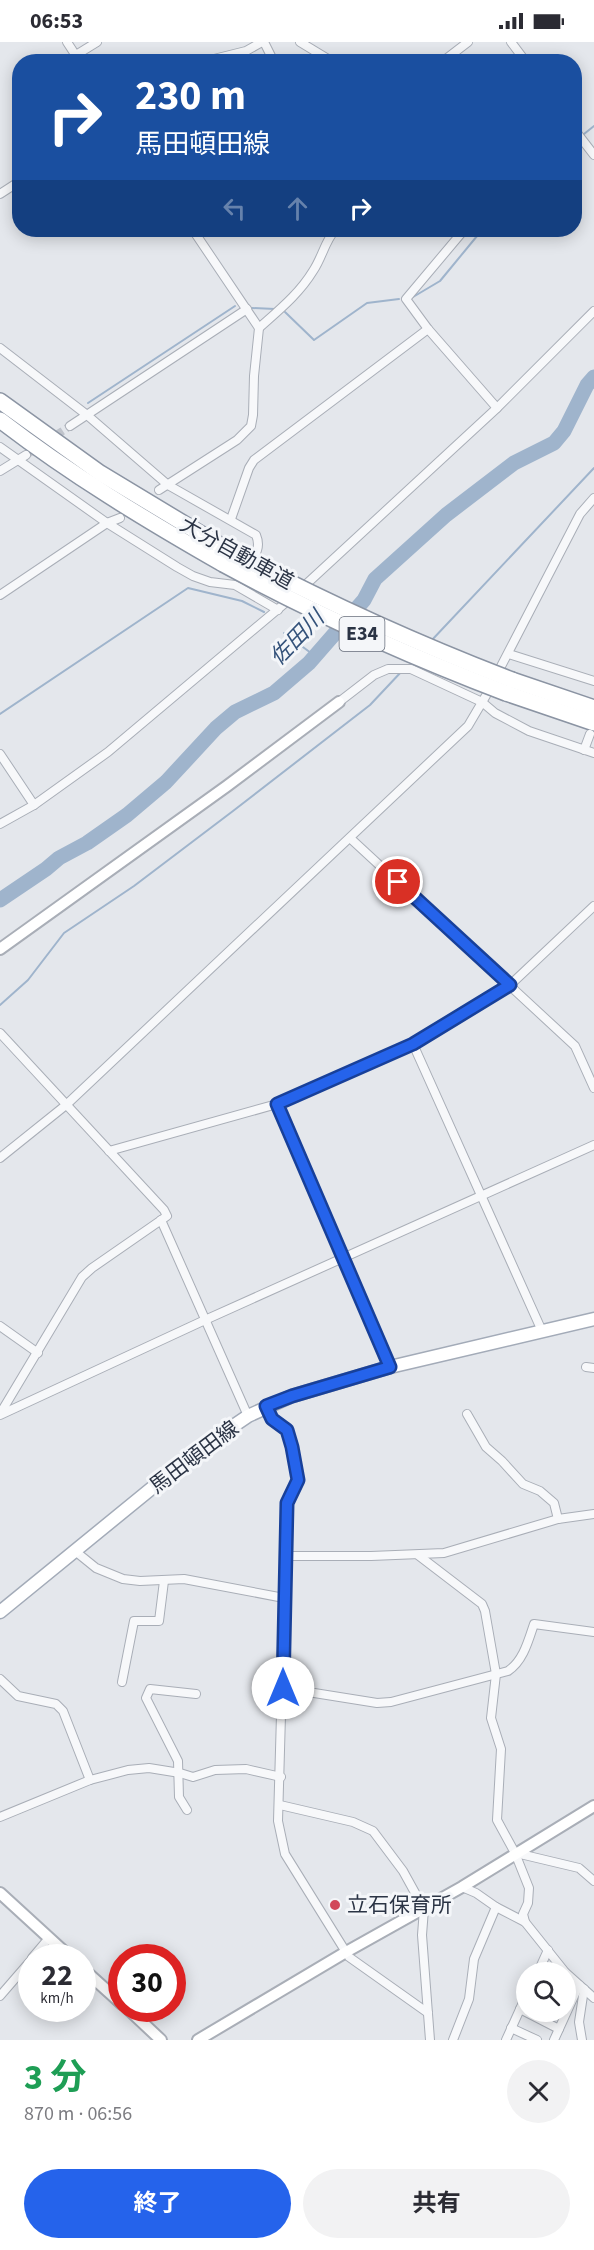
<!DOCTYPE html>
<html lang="ja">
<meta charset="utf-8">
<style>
body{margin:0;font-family:"Source Sans 3","Noto Sans JP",sans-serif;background:#f2f2f3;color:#2b2b33;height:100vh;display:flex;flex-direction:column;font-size:22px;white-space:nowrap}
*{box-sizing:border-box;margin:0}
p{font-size:20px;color:#7c7c81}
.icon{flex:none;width:33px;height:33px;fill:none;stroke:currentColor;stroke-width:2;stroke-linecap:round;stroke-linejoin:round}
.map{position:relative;height:1998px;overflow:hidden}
.drawer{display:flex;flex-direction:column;background:#fff;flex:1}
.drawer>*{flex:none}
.guide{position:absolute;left:12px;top:12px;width:570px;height:183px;border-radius:24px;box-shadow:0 3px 15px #0003;background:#1a4fa0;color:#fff;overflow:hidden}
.controls{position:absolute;left:516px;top:1920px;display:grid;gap:12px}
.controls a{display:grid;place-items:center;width:60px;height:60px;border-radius:50%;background:#fff;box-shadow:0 3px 15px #0003;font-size:30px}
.speed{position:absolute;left:18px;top:1902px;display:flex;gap:12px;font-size:30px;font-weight:700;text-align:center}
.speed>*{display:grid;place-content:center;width:78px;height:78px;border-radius:50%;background:#fff;box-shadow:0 3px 15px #0003;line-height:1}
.speed small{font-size:15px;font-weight:400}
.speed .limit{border:9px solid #d22;background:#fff;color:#111}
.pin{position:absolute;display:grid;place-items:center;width:51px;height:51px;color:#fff;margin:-26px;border:3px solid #fff;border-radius:50%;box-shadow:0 2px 6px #0007}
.me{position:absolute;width:66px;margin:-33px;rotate:0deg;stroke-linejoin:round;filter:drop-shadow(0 0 4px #0008)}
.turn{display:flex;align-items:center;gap:21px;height:126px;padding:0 24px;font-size:27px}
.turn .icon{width:78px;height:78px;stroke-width:2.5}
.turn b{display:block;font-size:42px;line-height:51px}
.lanes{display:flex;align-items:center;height:57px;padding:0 24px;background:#0003;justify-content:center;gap:30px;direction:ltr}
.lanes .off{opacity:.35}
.round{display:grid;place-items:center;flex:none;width:63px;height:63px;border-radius:32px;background:#f2f2f3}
.headline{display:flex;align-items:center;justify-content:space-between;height:102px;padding:0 24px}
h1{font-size:36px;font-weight:700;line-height:45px;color:#1e9e55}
.primary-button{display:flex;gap:12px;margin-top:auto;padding:12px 24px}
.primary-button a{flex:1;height:69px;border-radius:36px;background:#2563eb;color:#fff;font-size:24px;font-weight:700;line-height:69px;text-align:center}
.primary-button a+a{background:#f2f2f3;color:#2b2b33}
.status{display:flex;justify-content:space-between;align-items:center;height:42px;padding:0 30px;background:#fff;direction:ltr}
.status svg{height:16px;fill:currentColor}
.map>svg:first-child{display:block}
</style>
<div class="status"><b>06:53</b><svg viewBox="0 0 49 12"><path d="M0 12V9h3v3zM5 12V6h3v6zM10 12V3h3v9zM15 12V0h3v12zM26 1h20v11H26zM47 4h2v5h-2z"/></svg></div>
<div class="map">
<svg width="594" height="1998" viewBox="0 0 594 1998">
<rect width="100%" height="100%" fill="#e4e7ec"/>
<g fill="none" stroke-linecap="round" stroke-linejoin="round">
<g stroke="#9fb4cc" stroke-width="2">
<path d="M 574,100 L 594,84"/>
<path d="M 413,255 L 440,239 L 482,188"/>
<path d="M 252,266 L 275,267"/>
<path d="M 285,270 L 314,298 L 367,261 L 399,257"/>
<path d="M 88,361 L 235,264"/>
<path d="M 284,591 L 315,614"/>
<path d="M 431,599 L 594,426"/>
<path d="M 0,672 L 188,546 L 242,559 L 264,570"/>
<path d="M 0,963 L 28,938 L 64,891 L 134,844 L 233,769 L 370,663 L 402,629"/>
</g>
<path stroke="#9fb4cc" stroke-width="15" d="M 0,858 L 46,827 L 59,816 L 87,801 L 127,773 L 166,740 L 216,686 L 235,670 L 274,651 L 309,621 L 364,558 L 375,537 L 446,473 L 514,421 L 554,401 L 564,389 L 587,343 L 594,335"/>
<path stroke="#bfc3cb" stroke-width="8" stroke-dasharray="8 4" stroke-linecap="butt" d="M 26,413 L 70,384"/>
<g stroke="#a9aeb7" stroke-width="10">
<g id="street">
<path d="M 67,0 L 80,20"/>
<path d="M 264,0 L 274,20"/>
<path d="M 300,0 L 328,17 L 347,20"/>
<path d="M 511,0 L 526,20"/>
<path d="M 76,13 L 97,0"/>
<path d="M 202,20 L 246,9 L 262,0"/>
<path d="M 442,20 L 468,0"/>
<path d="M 574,87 L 594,113"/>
<path d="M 0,152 L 20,139"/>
<path d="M 464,188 L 406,257 L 428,287 L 497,366"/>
<path d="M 259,286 C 279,268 299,252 313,229 C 322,216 325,199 335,188"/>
<path d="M 0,306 L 87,373 L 168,443 L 256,493 C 261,505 256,512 249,522"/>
<path d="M 70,384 L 247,267"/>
<path d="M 0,405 L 107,481 L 177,525 L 193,534 L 210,540 L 235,543 L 278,568"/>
<path d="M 0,429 L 26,413"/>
<path d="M 159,448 L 237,398 L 251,384 L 253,373 L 254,334 L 259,286 L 193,188"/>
<path d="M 231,477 L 249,426 L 254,418 L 428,287"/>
<path d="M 301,547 L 497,366 L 594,269"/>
<path d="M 0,553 L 107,481 L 120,476"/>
<path d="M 509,612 L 594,639"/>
<path d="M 496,634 L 580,472 L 594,456"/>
<path d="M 339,660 L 374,633 L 388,627 L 411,627 L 482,660 L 495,671 L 529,689 L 594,711"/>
<path d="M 584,708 L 590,692"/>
<path d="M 0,712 L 34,763"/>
<path d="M 0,782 L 34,763 L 108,710 L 290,557"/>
<path d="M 350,796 L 575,1004 L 594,1046"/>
<path d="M 0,991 L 164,1168 L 167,1174 L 92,1226 L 82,1235 L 0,1372"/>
<path d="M 413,1002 L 542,1289"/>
<path d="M 277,1062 L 390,1325"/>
<path d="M 109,1109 L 277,1062 L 413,1002 L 510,943 L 594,864"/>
<path d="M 0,1116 L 66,1063 L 468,684 L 491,645"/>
<path d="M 161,1178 L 248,1374"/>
<path d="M 0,1284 L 38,1311"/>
<path d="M 586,1325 L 594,1326"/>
<path d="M 266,1364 L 272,1377 L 287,1388 L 292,1405 L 298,1438 L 287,1461 L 278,1779 L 285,1812 L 349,1915 L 428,1971"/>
<path d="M 467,1372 L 486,1405 L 502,1419 L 523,1442 L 540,1449 L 554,1461 L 558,1477"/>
<path d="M 0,1373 L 205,1278 L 594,1103"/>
<path d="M 75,1509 L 96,1526 L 123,1537 L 140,1539 L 184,1537 L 284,1556"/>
<path d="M 418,1513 L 482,1562 L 485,1569 L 496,1632 L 491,1676 L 501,1707 L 497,1778 L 515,1811 L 529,1846 L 528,1861 L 523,1872 L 525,1880"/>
<path d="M 286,1514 L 371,1514 L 444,1511 L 558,1477 L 594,1472"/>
<path d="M 0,1637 L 18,1654 L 56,1662 L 63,1669 L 90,1738"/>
<path d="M 122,1640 L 134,1579 L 159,1579 L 164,1539"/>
<path d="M 283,1646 L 377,1661 L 391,1660 L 508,1629 C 523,1619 528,1600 534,1582 L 594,1590"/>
<path d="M 280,1763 L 353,1780 L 373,1789 L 403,1829 L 424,1867 L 422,1893 L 430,1998"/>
<path d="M 187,1768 L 179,1755 L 178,1719 L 146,1656 L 150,1647 L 196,1652"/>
<path d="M 0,1775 L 90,1738 L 128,1728 L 149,1726 L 180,1731 L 193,1735 L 215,1728 L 246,1727 L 281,1735"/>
<path d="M 516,1811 L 579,1826 L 594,1839"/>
<path d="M 462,1845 L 476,1851 L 496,1865 L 525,1880 L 565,1930"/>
<path d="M 32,1916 L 49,1896"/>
<path d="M 538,1930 L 548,1908"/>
<path d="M 566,1931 L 594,1956"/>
<path d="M 0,1954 L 32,1917"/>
<path d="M 520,1967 L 559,1987"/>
<path d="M 511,1986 L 537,1998"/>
<path d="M 453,1998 L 469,1957 L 474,1917 L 496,1865"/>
<path d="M 506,1998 L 526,1954"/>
<path d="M 554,1998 L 579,1943"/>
<path d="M 582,1998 L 579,1980 L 584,1947"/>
</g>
</g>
<g stroke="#a9aeb7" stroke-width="14">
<g id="secondary">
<path d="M 0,907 L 227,744 L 339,660"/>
<path d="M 0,1851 L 71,1916"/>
<path d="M 82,1926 L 122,1962"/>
<path d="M 127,1966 L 161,1998"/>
<path d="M 198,1998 L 346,1910 L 462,1845 L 594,1764"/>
</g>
</g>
<g stroke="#a3abb8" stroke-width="15">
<path id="primary" d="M 0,1570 L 201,1406 L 248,1374 L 292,1354 L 390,1325 L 594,1277"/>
</g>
<g stroke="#8b94a3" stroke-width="18">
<g id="highway">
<path d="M 0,359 L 100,431 L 231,510"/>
<path d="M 0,378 C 70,432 146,478 223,522"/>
<path d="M 512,638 L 594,666"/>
<path d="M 506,651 L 594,681"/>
</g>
</g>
<use href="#street" stroke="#f7f8fa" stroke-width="8"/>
<use href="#secondary" stroke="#fff" stroke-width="10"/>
<use href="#primary" stroke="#fff" stroke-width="12"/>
<use href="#highway" stroke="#fff" stroke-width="15"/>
<g stroke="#8b94a3" stroke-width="18" stroke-linecap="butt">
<g id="highway-bridge">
<path d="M 231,510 C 323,559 416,601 512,638"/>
<path d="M 223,522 C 315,572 409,614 506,651"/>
</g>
</g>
<use href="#highway-bridge" stroke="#fff" stroke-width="15"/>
</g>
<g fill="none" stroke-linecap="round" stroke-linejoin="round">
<g stroke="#184099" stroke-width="15">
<path id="route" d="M 283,1646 L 287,1461 L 298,1438 L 292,1405 L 287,1388 L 272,1377 L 266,1364 L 292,1354 L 390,1325 L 277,1062 L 413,1002 L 510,943 L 398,840"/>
</g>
<use href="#route" stroke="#2563eb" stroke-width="10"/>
</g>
<circle fill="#d1495b" stroke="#f4f6f9" stroke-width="2" cx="335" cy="1863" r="6"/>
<g text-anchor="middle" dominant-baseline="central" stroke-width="6" stroke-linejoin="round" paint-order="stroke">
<rect fill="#f4f6f9" stroke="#676e7b" stroke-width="1.5" x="339.5" y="575" width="45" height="34" rx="4.5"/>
<g font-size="20" font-weight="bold" fill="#2b3445">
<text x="362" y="592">E34</text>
</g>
<g font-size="21" fill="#2b3445" stroke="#f4f6f9">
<text transform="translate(237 511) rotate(29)">大分自動車道</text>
<text transform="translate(194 1415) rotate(-37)">馬田頓田線</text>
</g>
<g font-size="21" fill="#2b3445" stroke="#f4f6f9" text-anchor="start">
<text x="347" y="1863">立石保育所</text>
</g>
<g font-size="22" font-style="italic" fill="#34527a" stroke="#f4f6f9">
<text transform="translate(297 596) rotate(-46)">佐田川</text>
</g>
</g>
</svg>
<div class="controls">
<a><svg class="icon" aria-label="search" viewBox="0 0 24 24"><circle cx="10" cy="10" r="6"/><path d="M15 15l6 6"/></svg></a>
</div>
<div class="speed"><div>22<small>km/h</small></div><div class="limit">30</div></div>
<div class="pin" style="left:398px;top:840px;background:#d93025"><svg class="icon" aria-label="arrive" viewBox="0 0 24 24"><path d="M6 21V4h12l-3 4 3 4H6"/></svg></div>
<svg class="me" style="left:283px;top:1646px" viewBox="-20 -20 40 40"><circle r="19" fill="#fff"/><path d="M0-13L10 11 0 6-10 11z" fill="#2563eb"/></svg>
<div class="guide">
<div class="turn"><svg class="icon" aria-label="right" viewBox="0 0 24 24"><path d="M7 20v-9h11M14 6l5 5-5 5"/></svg><div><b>230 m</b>馬田頓田線</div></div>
<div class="lanes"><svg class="icon off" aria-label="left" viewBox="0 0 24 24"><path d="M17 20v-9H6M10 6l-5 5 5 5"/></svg><svg class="icon off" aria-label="ahead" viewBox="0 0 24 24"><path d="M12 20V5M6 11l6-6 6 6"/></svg><svg class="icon" aria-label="right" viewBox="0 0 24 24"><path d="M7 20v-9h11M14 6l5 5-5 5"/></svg></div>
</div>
</div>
<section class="drawer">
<div class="headline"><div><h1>3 分</h1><p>870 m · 06:56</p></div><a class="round"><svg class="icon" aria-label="close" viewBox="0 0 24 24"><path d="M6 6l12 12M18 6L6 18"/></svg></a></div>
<div class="primary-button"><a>終了</a><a>共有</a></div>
</section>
